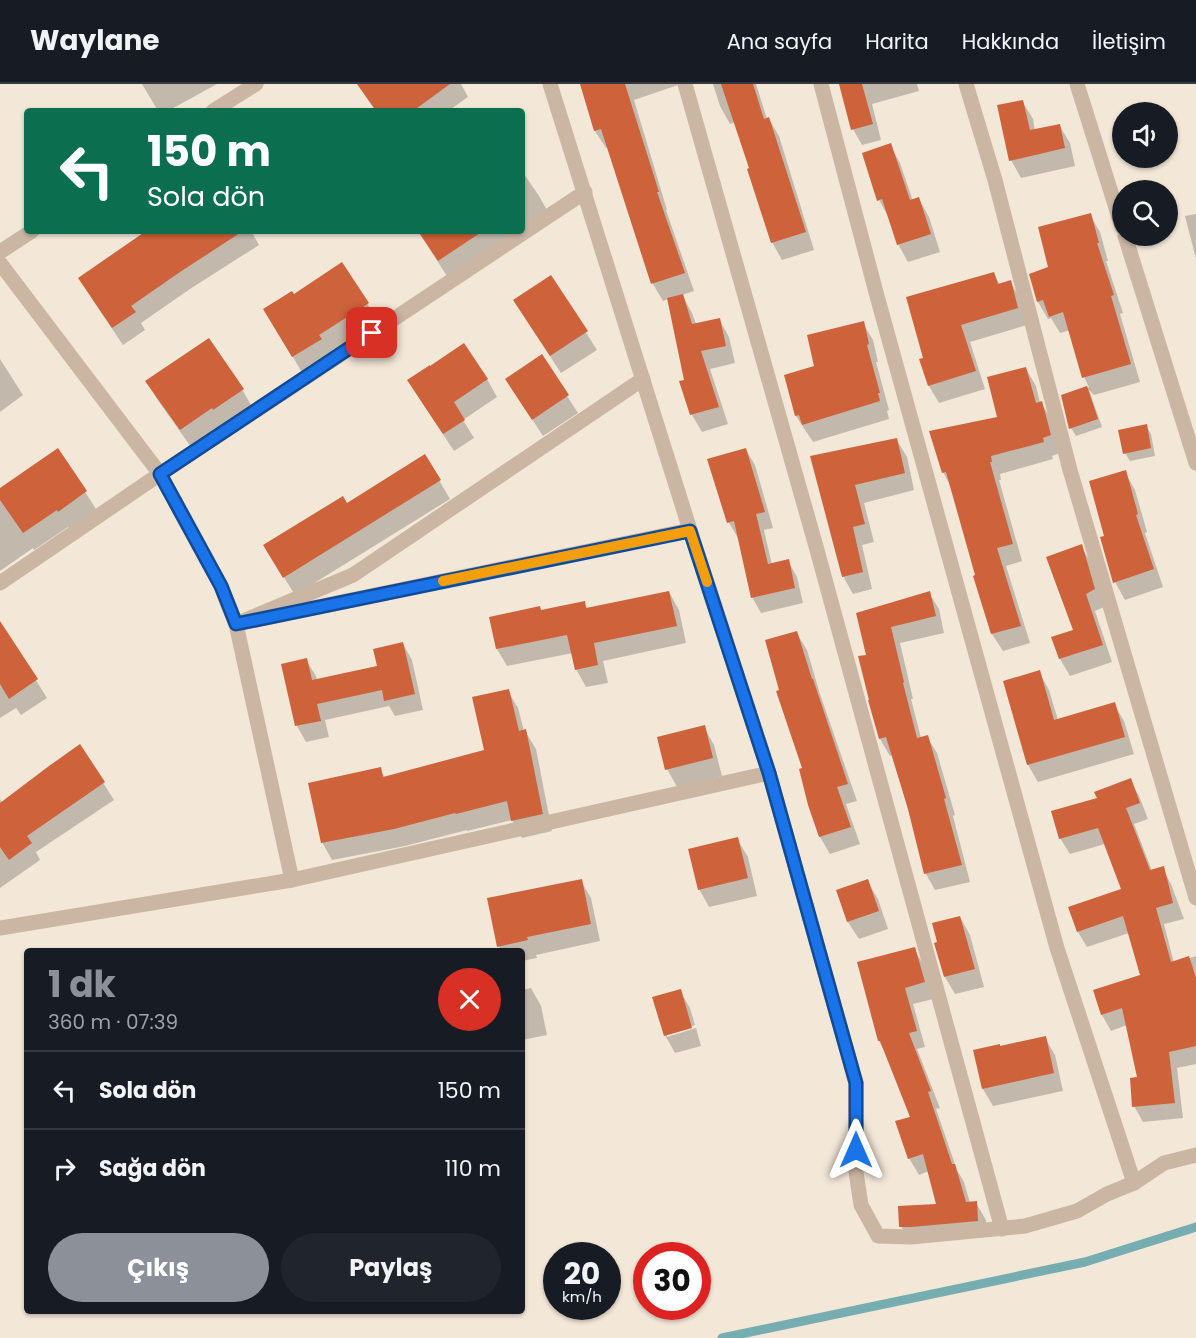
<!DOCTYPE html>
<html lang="tr">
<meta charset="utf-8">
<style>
body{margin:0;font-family:Poppins,sans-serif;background:#20242c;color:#f1f3f6;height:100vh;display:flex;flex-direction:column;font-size:22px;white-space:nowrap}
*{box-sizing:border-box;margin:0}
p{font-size:20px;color:#9ea1a6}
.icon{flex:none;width:33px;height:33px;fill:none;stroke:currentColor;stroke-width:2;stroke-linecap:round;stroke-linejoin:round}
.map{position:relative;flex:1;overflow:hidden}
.side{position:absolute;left:24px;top:864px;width:501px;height:366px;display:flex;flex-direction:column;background:#171b24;border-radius:6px;box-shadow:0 2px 4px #0004}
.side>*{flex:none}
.banner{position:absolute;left:24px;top:24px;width:501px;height:126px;border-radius:6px;box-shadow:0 2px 4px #0004;background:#0b6e4f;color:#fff;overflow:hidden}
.tools{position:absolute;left:1112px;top:18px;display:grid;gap:12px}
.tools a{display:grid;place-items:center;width:66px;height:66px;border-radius:50%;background:#171b24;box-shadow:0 2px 4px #0004;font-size:30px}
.speed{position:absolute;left:543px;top:1158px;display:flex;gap:12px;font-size:30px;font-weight:700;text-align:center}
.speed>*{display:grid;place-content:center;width:78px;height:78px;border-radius:50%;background:#171b24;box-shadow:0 2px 4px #0004;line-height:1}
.speed small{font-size:15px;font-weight:400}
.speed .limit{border:9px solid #d22;background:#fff;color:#111}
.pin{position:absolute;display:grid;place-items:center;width:51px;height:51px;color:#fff;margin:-26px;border-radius:12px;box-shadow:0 3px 9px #0006}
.me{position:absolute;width:66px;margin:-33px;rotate:0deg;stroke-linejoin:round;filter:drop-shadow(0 0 4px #0008)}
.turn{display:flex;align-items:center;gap:21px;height:126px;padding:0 24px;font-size:27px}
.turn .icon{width:78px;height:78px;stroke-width:2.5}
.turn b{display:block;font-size:42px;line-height:51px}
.round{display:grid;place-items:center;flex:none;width:63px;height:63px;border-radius:32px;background:#20242c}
.headline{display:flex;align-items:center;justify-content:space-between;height:102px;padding:0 24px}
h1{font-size:36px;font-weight:700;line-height:45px;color:#8c9099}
.action{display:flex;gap:12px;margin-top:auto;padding:12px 24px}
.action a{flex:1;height:69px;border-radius:36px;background:#8c9099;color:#fff;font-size:24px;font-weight:700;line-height:69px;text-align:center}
.action a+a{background:#20242c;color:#f1f3f6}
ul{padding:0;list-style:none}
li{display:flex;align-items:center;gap:18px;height:78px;padding:0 24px;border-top:2px solid #363941}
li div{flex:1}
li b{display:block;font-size:22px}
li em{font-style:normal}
header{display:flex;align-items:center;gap:36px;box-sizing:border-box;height:84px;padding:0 30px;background:#171b24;border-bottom:2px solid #363941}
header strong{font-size:28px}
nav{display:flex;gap:33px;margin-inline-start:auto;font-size:21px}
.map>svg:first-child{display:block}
</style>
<header>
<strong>Waylane</strong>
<nav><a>Ana sayfa</a><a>Harita</a><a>Hakkında</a><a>İletişim</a></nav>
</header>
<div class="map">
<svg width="1196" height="1254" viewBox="0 0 1196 1254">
<rect width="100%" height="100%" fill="#f3e7d8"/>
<g fill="#0003">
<path d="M 142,0 L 217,0 L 168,27 L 158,27 Z"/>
<path d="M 358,0 L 461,0 L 468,13 L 448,27 L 376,27 Z"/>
<path d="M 581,0 L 681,0 L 634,16 L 667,126 L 666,126 L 694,207 L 682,211 L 692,229 L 696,240 L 719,235 L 729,253 L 735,279 L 710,285 L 728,340 L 702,348 L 692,331 L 681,298 L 686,297 L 668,215 L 663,217 L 653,200 L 608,63 L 606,64 L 595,47 Z"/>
<path d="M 713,0 L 756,0 L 767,35 L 769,35 L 779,52 L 814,166 L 782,176 L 772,158 L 735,38 L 730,40 L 720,22 Z"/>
<path d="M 840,0 L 917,0 L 919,7 L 872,20 L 881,56 L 862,61 L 853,45 Z"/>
<path d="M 1022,17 L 1033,35 L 1035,47 L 1059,41 L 1070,59 L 1075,82 L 1021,94 L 1011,76 Z"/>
<path d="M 890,61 L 900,79 L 913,117 L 919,115 L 929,133 L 940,168 L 908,178 L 898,160 L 889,134 L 879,116 Z"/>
<path d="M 522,87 L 539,112 L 552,135 L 452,200 L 418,147 L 522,147 Z"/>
<path d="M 1196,130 L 1196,175 L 1185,132 Z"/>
<path d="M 1090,131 L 1100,148 L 1108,177 L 1106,177 L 1123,229 L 1120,230 L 1140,298 L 1094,311 L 1089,306 L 1102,343 L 1076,352 L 1071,344 L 1062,312 L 1089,303 L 1084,293 L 1070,246 L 1060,249 L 1051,234 L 1048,235 L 1038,218 L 1050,184 Z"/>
<path d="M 148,147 L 251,147 L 259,161 L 190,205 L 141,239 L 145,246 L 123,261 L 90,212 Z"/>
<path d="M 994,190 L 1000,201 L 1010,197 L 1020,215 L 1027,241 L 970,258 L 985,305 L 939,319 L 929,302 L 921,276 L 925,275 Z"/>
<path d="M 551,193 L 597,266 L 561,289 L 525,234 Z"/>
<path d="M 294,212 L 367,219 L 377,237 L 303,290 L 275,243 Z"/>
<path d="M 863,239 L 873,256 L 878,278 L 876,278 L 889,326 L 887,327 L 889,335 L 813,358 L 796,332 L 816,283 Z"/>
<path d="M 0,275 L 23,311 L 0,328 Z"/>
<path d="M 1026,285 L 1036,302 L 1040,319 L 1041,319 L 1052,336 L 1060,369 L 1052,372 L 1053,375 L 1000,390 L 1001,396 L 999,396 L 1022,477 L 1006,482 L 1030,559 L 1003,567 L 992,550 L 975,493 L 977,492 L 951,403 L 943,388 L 999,334 Z"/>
<path d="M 487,295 L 497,313 L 463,336 L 474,354 L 454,367 L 419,314 Z"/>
<path d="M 147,298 L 242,305 L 252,323 L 191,363 L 157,315 Z"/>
<path d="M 517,312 L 567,312 L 578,329 L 543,352 Z"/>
<path d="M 1146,342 L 1151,350 L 1155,372 L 1130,377 L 1125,369 Z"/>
<path d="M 896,355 L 907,373 L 914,406 L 864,419 L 874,458 L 862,461 L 872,505 L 853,510 L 843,492 L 812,373 Z"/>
<path d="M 58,366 L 96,425 L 69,444 L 68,443 L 34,466 L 33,464 L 0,487 L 0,406 Z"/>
<path d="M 746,366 L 755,381 L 773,444 L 764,446 L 772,481 L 788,477 L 797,493 L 803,519 L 761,529 L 752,513 L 739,454 L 738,454 L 729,439 Z"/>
<path d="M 425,372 L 450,415 L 295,511 L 275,479 Z"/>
<path d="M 1125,388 L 1135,406 L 1147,448 L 1145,449 L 1163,503 L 1125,516 L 1115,498 L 1106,453 Z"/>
<path d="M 1081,462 L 1091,479 L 1104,523 L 1095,527 L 1112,578 L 1070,592 L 1060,575 L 1053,554 L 1074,546 Z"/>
<path d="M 669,508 L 679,526 L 686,559 L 603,577 L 608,599 L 586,603 L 576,585 L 573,569 L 507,582 L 497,565 L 540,524 L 542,528 L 584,519 L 588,525 Z"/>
<path d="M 929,509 L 939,525 L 944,549 L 900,559 L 913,615 L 911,615 L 921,654 L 927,653 L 937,669 L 955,731 L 953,732 L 970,798 L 935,806 L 926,790 L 893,671 L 890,672 L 880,655 L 870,617 L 867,572 L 858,530 Z"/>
<path d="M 796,548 L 807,566 L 820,610 L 857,717 L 846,720 L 860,760 L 830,770 L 820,753 L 810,721 L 804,685 Z"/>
<path d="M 11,556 L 47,614 L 21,631 L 16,624 L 0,634 L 0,563 Z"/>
<path d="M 403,560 L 412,576 L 423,626 L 395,632 L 389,622 L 325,636 L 329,653 L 306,658 L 297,642 L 306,576 L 316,592 L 317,597 L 378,583 Z"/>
<path d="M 1039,588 L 1049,606 L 1058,636 L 1114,620 L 1124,637 L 1134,670 L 1038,698 L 1028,681 Z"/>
<path d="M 508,607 L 518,624 L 524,647 L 525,647 L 536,665 L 552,747 L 522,754 L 512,736 L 467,747 L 467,746 L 405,762 L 332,776 L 322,758 L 380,685 L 385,694 L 486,667 Z"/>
<path d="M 704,643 L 714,661 L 722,692 L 677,703 L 667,685 Z"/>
<path d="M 80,662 L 114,716 L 36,768 L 40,776 L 0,804 L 0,715 L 2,719 Z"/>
<path d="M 1130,696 L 1139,712 L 1148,735 L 1134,740 L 1152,787 L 1162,784 L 1171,800 L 1184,835 L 1164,840 L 1174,879 L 1196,872 L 1196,980 L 1177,984 L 1183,1034 L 1143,1038 L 1134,1022 L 1138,995 L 1127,941 L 1111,947 L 1102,931 L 1095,907 L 1142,892 L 1129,849 L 1087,863 L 1078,848 L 1123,806 L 1105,760 L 1070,770 L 1060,754 L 1099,715 Z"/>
<path d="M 737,755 L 748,773 L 757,812 L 709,823 L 699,805 Z"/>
<path d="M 581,797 L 591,814 L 600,857 L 536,871 L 537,874 L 522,877 L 522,867 L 501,867 L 499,862 Z"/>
<path d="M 867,797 L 878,815 L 888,845 L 859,855 L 848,838 L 838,807 Z"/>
<path d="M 960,833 L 970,851 L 984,903 L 955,910 L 945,893 Z"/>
<path d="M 914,865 L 924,882 L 933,915 L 913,920 L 925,963 L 917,965 L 940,1024 L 936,1025 L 957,1086 L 964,1098 L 970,1119 L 976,1119 L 986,1136 L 987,1153 L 910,1159 L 901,1142 L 938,1121 L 929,1087 L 919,1091 L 909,1074 L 912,1034 L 886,970 L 879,957 Z"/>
<path d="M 531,904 L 541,922 L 547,951 L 522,956 L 522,906 Z"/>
<path d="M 680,907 L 690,924 L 695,941 L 667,950 L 667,953 L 696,944 L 701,962 L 675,969 L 665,951 Z"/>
<path d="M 1045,954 L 1055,971 L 1063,1007 L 993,1022 L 983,1005 L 975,967 L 1000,963 Z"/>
</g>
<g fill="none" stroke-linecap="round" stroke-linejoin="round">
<path stroke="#75adb1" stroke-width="9" d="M 722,1254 L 1085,1178 L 1196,1143"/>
</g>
<g fill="#cd623b">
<path d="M 357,0 L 450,0 L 413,27 L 376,27 Z"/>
<path d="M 580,0 L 625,0 L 659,108 L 657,108 L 685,189 L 651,200 L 601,45 L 594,47 Z"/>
<path d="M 721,0 L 753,0 L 764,35 L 769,33 L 806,148 L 771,159 L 747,85 L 749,84 Z"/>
<path d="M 839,0 L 862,0 L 873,40 L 851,46 Z"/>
<path d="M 1023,16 L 1030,46 L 1060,40 L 1065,64 L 1009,77 L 997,21 Z"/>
<path d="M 891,59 L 910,116 L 919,113 L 931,150 L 897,161 L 882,115 L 877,117 L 862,69 Z"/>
<path d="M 1091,129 L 1099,159 L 1097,159 L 1114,211 L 1111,212 L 1131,280 L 1082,294 L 1063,228 L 1049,233 L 1043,216 L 1037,218 L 1029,190 L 1048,183 L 1038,143 Z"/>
<path d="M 146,147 L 243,147 L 180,188 L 131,222 L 136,228 L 112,244 L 78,194 Z"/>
<path d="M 418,147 L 483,147 L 438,177 Z"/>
<path d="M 342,178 L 369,219 L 319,251 L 322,255 L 292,273 L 263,225 L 292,207 L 294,210 Z"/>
<path d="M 994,188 L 998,200 L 1011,196 L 1018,224 L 961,241 L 976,287 L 928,302 L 919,275 L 923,274 L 906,213 Z"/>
<path d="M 551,191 L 588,247 L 550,272 L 513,216 Z"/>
<path d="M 683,210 L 692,240 L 720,234 L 726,262 L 701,267 L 719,323 L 690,331 L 679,297 L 684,296 L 667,214 Z"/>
<path d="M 864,237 L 869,260 L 867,261 L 880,309 L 878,309 L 880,317 L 802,341 L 799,331 L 795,332 L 784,291 L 814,282 L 807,251 Z"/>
<path d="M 209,254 L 244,305 L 213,326 L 212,324 L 180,346 L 145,297 Z"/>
<path d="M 464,259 L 488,295 L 454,318 L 465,336 L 443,350 L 407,296 L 430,281 L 430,282 Z"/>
<path d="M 542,270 L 569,311 L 532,336 L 505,295 Z"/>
<path d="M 1026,283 L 1036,319 L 1042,317 L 1051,351 L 1043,354 L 1044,358 L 991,372 L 992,378 L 990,378 L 1013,460 L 997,464 L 1021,542 L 991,550 L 973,492 L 975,491 L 946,388 L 942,389 L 929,347 L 997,333 L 987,293 Z"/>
<path d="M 1087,302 L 1098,335 L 1069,345 L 1061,311 Z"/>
<path d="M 1147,340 L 1151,364 L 1123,370 L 1118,346 Z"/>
<path d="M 897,354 L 905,389 L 855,401 L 865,440 L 853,443 L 863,488 L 842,493 L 810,372 Z"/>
<path d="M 58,364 L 87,407 L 58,428 L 57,426 L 23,449 L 0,416 L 0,404 Z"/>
<path d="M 746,364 L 765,428 L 756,430 L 768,480 L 789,475 L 795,504 L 751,514 L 734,437 L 727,439 L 707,375 Z"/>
<path d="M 425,370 L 441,396 L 283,494 L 263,461 L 343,412 L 347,419 Z"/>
<path d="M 1126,386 L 1138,430 L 1136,431 L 1154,485 L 1113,499 L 1100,453 L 1104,452 L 1089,397 Z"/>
<path d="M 1082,460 L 1095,505 L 1086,510 L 1103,561 L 1059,575 L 1051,553 L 1073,546 L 1046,473 Z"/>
<path d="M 669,507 L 677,542 L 594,559 L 598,581 L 575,586 L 567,551 L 496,565 L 489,533 L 540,522 L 541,526 L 585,517 L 586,524 Z"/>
<path d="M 930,507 L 936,532 L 891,543 L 904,598 L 903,599 L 917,654 L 928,651 L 946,714 L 944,715 L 962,781 L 924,790 L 908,725 L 886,653 L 879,655 L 868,616 L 869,616 L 858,572 L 866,571 L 856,529 Z"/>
<path d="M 0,537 L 38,595 L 9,615 L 0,600 Z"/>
<path d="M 797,547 L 812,595 L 813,595 L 848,700 L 837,703 L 851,743 L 819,753 L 808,721 L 799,685 L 802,684 L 776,607 L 779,606 L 765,556 Z"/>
<path d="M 403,558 L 415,610 L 384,617 L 382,606 L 317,620 L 321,637 L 295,642 L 281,580 L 307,574 L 312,596 L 377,582 L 373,565 Z"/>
<path d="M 1040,586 L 1054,636 L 1115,618 L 1125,653 L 1027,681 L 1003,597 Z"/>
<path d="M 509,605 L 519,647 L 526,645 L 543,730 L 511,737 L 507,717 L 456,730 L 455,729 L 394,745 L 321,759 L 308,699 L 381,683 L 383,693 L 484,666 L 472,613 Z"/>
<path d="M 705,641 L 713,674 L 665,686 L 657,653 Z"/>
<path d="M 80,660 L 105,698 L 27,752 L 32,759 L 9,776 L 0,763 L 0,719 L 49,682 Z"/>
<path d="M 1131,694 L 1140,719 L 1126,724 L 1150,786 L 1164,782 L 1173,819 L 1156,824 L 1171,878 L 1189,872 L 1196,894 L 1196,962 L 1169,968 L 1175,1019 L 1132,1023 L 1130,994 L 1137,993 L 1122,924 L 1101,931 L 1093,906 L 1140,891 L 1123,832 L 1077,848 L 1068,823 L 1121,805 L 1098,744 L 1059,755 L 1051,727 L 1097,714 L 1094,708 Z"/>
<path d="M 738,753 L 748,794 L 698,806 L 688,765 Z"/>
<path d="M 582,795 L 591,840 L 527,853 L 528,856 L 497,863 L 487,814 Z"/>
<path d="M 868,795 L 879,827 L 847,838 L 836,806 Z"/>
<path d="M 960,832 L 975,885 L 944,893 L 934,859 L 937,858 L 932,839 Z"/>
<path d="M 915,863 L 925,898 L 905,904 L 917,947 L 909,949 L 931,1007 L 928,1008 L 952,1080 L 955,1080 L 966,1118 L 977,1117 L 978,1137 L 911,1143 L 899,1143 L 898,1122 L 936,1120 L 923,1070 L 908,1075 L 895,1037 L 910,1033 L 880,957 L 878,957 L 857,878 Z"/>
<path d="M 681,905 L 692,944 L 664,952 L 652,913 Z"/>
<path d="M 1046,952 L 1054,989 L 982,1005 L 973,966 L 1000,960 L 1000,962 Z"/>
</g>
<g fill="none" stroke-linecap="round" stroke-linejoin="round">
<g stroke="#cbb6a3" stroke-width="15">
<path d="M 550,0 L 690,446 L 769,689 L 856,999 L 856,1088 L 861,1121 L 878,1152 L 911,1153 L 1025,1142 L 1077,1127 L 1107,1110 L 1134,1099 L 1164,1079 L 1196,1071"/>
<path d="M 685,0 L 817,466 L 1002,1145"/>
<path d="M 821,0 L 877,212 L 1057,864 L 1134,1099"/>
<path d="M 966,0 L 995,96 L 1070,386 L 1196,814"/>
<path d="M 1077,0 L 1122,143"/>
<path d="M 213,27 L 256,0"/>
<path d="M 1125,152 L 1196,379"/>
<path d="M 0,168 L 32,147"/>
<path d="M 0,179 L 160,390 L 221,502 L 236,540 L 292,796"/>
<path d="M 643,295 L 353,491 L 236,540 L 690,446"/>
<path d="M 0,499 L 160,390 L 585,108"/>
<path d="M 0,844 L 292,796 L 769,689"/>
</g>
</g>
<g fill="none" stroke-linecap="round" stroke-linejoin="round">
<g stroke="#114b97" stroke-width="15">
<path id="route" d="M 372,249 L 160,390 L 221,502 L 236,540 L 690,447 L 769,689 L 856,999 L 856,1066"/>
</g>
<use href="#route" stroke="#1a73e8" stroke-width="10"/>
<path stroke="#f59e0b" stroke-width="10" d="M 443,497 L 690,447 L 707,498"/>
</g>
</svg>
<div class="tools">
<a><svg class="icon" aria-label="sound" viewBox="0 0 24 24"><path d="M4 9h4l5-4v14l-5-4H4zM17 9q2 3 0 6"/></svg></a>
<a><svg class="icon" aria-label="search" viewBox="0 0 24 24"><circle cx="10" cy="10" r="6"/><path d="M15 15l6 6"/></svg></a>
</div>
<div class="speed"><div>20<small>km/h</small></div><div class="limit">30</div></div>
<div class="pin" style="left:372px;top:249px;background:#d93025"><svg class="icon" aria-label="arrive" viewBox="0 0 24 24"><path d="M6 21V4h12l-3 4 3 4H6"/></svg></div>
<svg class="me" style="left:856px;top:1066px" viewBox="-20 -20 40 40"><path d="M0-17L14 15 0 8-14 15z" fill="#1a73e8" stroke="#fff" stroke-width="4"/></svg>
<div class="banner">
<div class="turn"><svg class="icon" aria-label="left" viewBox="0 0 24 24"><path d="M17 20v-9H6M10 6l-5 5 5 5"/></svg><div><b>150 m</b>Sola dön</div></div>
</div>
<section class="side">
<div class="headline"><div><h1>1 dk</h1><p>360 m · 07:39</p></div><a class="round" style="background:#d93025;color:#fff"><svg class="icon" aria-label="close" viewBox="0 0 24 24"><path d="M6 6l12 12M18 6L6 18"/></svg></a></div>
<ul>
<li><svg class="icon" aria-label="left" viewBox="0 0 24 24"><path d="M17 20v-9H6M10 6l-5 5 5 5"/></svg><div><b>Sola dön</b></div><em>150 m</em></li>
<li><svg class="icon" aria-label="right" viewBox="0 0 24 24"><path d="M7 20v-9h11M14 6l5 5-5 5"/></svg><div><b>Sağa dön</b></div><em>110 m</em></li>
</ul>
<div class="action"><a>Çıkış</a><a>Paylaş</a></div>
</section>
</div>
